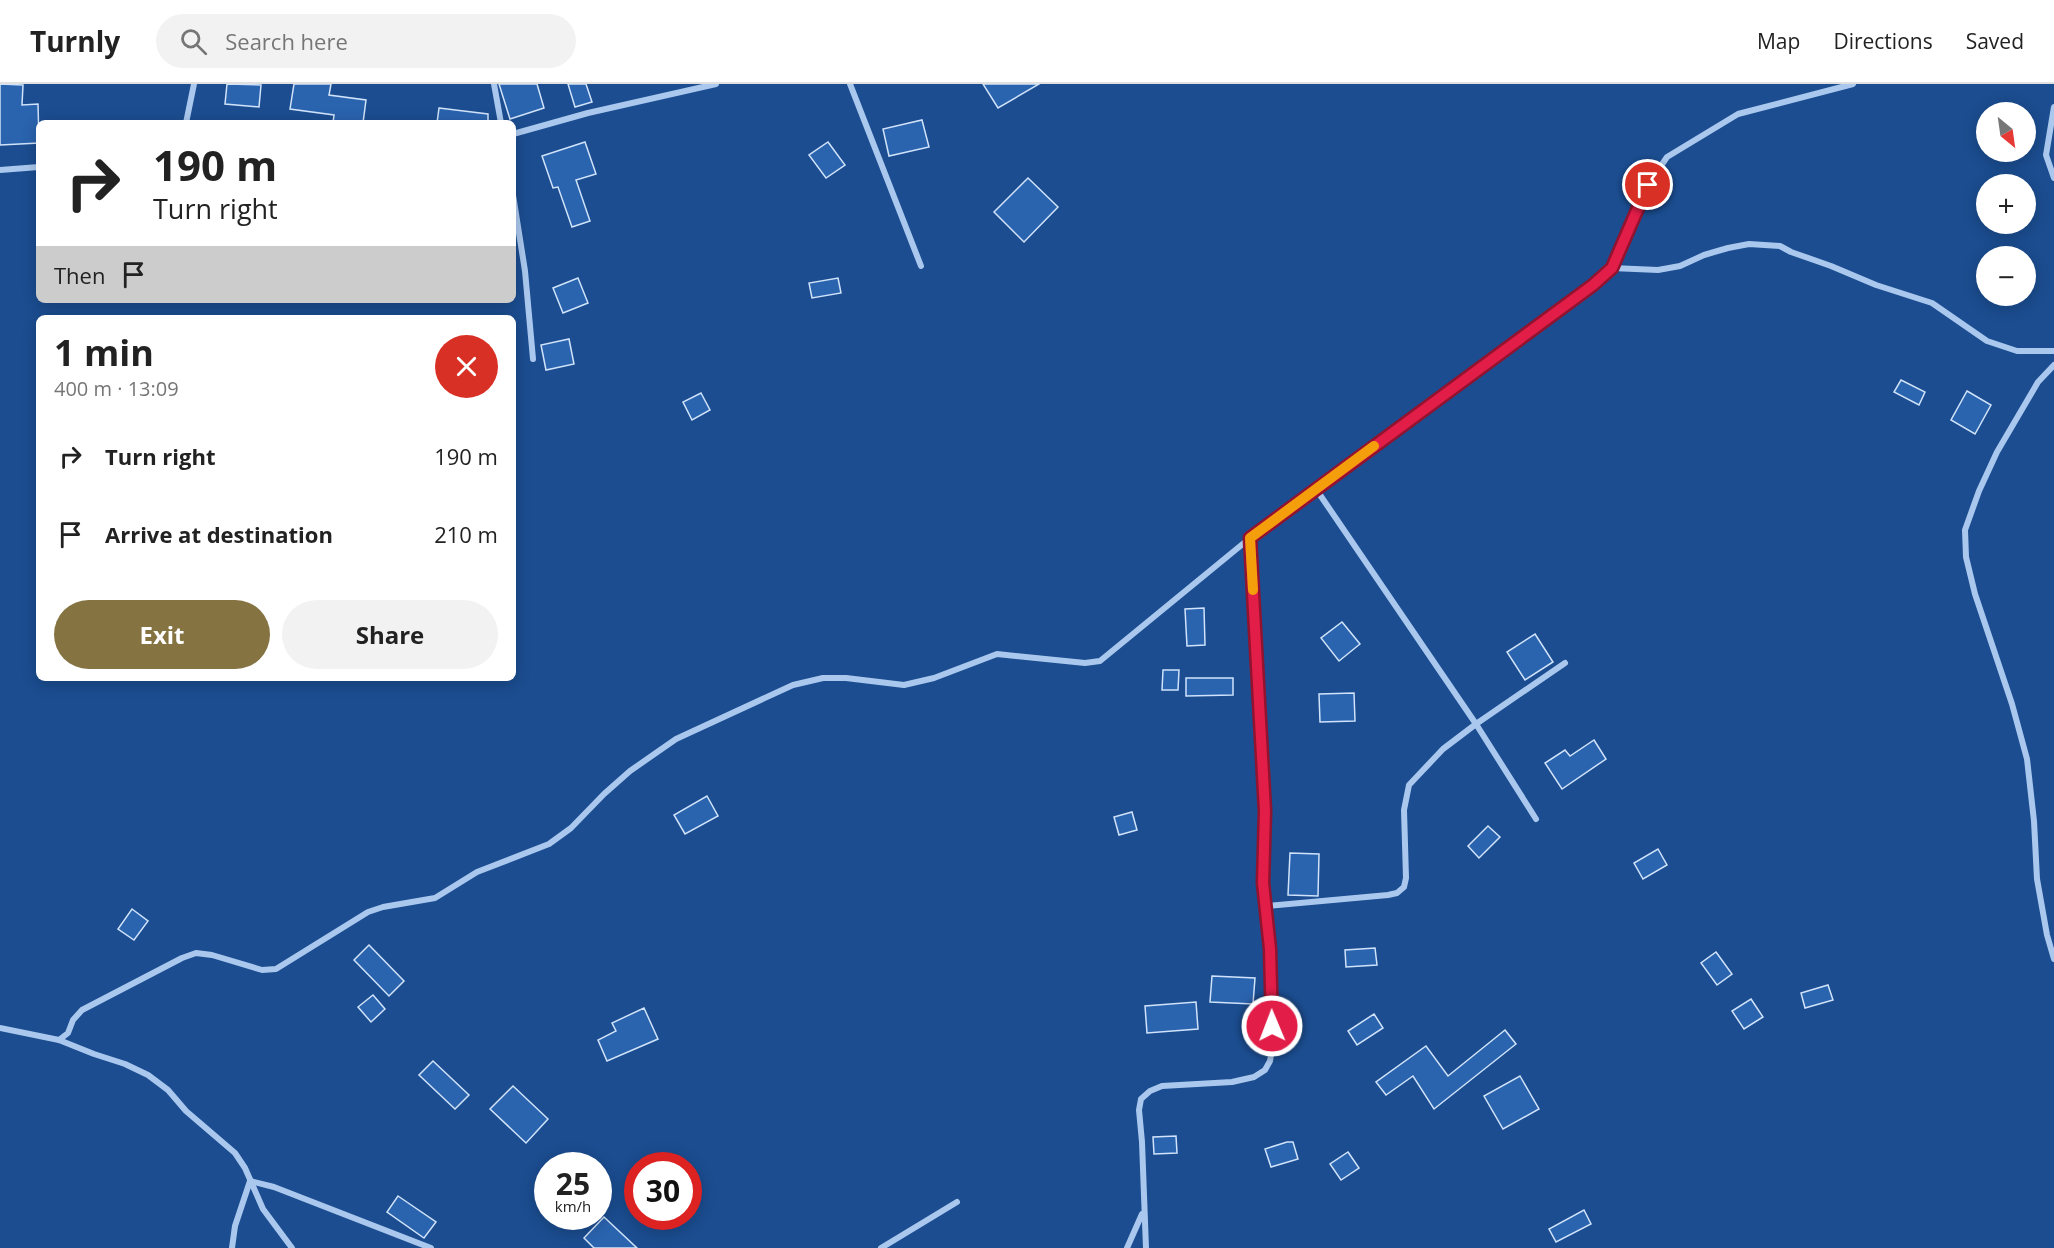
<!DOCTYPE html>
<meta charset="utf-8">
<style>
body{margin:0;font-family:"Open Sans",sans-serif;background:#f2f2f2;color:#222;height:100vh;display:flex;flex-direction:column;font-size:22px;white-space:nowrap}
*{box-sizing:border-box;margin:0}
p{font-size:20px;color:#767676}
.icon{flex:none;width:33px;height:33px;fill:none;stroke:currentColor;stroke-width:2;stroke-linecap:round;stroke-linejoin:round}
.map{position:relative;flex:1;overflow:hidden}
.sheet{position:absolute;left:36px;top:231px;width:480px;height:366px;display:flex;flex-direction:column;background:#fff;border-radius:9px;box-shadow:0 3px 15px #0003}
.sheet>*{flex:none}
.guide{position:absolute;left:36px;top:36px;width:480px;height:183px;border-radius:9px;box-shadow:0 3px 15px #0003;background:#fff;color:#222;overflow:hidden}
.needle{width:39px;rotate:151deg}
.controls{position:absolute;left:1976px;top:18px;display:grid;gap:12px}
.controls a{display:grid;place-items:center;width:60px;height:60px;border-radius:50%;background:#fff;box-shadow:0 3px 15px #0003;font-size:30px}
.speed{position:absolute;left:534px;top:1068px;display:flex;gap:12px;font-size:30px;font-weight:700;text-align:center}
.speed>*{display:grid;place-content:center;width:78px;height:78px;border-radius:50%;background:#fff;box-shadow:0 3px 15px #0003;line-height:1}
.speed small{font-size:15px;font-weight:400}
.speed .limit{border:9px solid #d22;background:#fff;color:#111}
.pin{position:absolute;display:grid;place-items:center;width:51px;height:51px;color:#fff;margin:-26px;border:3px solid #fff;border-radius:50%;box-shadow:0 2px 6px #0007}
.me{position:absolute;width:66px;margin:-33px;rotate:359deg;stroke-linejoin:round;filter:drop-shadow(0 0 4px #0008)}
.turn{display:flex;align-items:center;gap:21px;height:126px;padding:0 18px;font-size:27px}
.turn .icon{width:78px;height:78px;stroke-width:2.5}
.turn b{display:block;font-size:42px;line-height:51px}
.then{display:flex;align-items:center;height:57px;padding:0 18px;background:#0003;gap:12px;font-size:22px}
.round{display:grid;place-items:center;flex:none;width:63px;height:63px;border-radius:32px;background:#f2f2f2}
.headline{display:flex;align-items:center;justify-content:space-between;height:102px;padding:0 18px}
h1{font-size:36px;font-weight:700;line-height:45px}
.button{display:flex;gap:12px;margin-top:auto;padding:12px 18px}
.button a{flex:1;height:69px;border-radius:36px;background:#857342;color:#fff;font-size:24px;font-weight:700;line-height:69px;text-align:center}
.button a+a{background:#f2f2f2;color:#222}
ul{padding:0;list-style:none}
li{display:flex;align-items:center;gap:18px;height:78px;padding:0 18px}
li div{flex:1}
li b{display:block;font-size:22px}
li em{font-style:normal}
header{display:flex;align-items:center;gap:36px;box-sizing:border-box;height:84px;padding:0 30px;background:#fff;border-bottom:2px solid #e0e0e0}
header strong{font-size:28px}
nav{display:flex;gap:33px;margin-inline-start:auto;font-size:21px}
.search{width:420px;height:54px;background:#f2f2f2;display:flex;align-items:center;gap:15px;box-sizing:border-box;padding:0 21px;border-radius:33px;color:#767676;font-size:22px}
.map>svg:first-child{display:block}
</style>
<header>
<strong>Turnly</strong>
<div class="search"><svg class="icon" aria-label="search" viewBox="0 0 24 24"><circle cx="10" cy="10" r="6"/><path d="M15 15l6 6"/></svg>Search here</div>
<nav><a>Map</a><a>Directions</a><a>Saved</a></nav>
</header>
<div class="map">
<svg width="2054" height="1164" viewBox="0 0 2054 1164">
<rect width="100%" height="100%" fill="#1b4d90"/>
<g fill="#2a63ae" stroke="#d0e3fa" stroke-width="1.5">
<path d="M 0,0 L 23,1 L 22,21 L 38,20 L 39,59 L 0,61 Z"/>
<path d="M 227,0 L 261,1 L 259,23 L 225,20 Z"/>
<path d="M 294,0 L 331,0 L 329,11 L 366,16 L 363,39 L 333,39 L 334,31 L 290,25 Z"/>
<path d="M 499,0 L 537,0 L 544,24 L 510,35 Z"/>
<path d="M 568,0 L 586,0 L 592,18 L 575,23 Z"/>
<path d="M 983,0 L 1039,0 L 998,24 Z"/>
<path d="M 439,24 L 488,30 L 488,39 L 437,39 Z"/>
<path d="M 922,36 L 929,63 L 889,72 L 883,45 Z"/>
<path d="M 585,58 L 596,90 L 576,96 L 590,137 L 572,143 L 558,103 L 553,104 L 542,72 Z"/>
<path d="M 828,58 L 845,81 L 826,94 L 809,71 Z"/>
<path d="M 1028,94 L 1058,123 L 1024,158 L 994,128 Z"/>
<path d="M 578,194 L 588,219 L 563,229 L 553,204 Z"/>
<path d="M 838,194 L 841,209 L 812,214 L 809,199 Z"/>
<path d="M 569,255 L 574,280 L 546,286 L 541,261 Z"/>
<path d="M 1901,296 L 1925,308 L 1919,321 L 1894,308 Z"/>
<path d="M 1967,307 L 1991,321 L 1975,350 L 1951,336 Z"/>
<path d="M 701,309 L 710,326 L 692,336 L 683,318 Z"/>
<path d="M 1204,524 L 1205,561 L 1187,562 L 1185,525 Z"/>
<path d="M 1342,538 L 1360,560 L 1339,577 L 1321,554 Z"/>
<path d="M 1535,550 L 1553,578 L 1525,596 L 1507,568 Z"/>
<path d="M 1163,586 L 1179,586 L 1178,606 L 1162,606 Z"/>
<path d="M 1186,594 L 1233,594 L 1233,611 L 1186,612 Z"/>
<path d="M 1354,609 L 1355,637 L 1320,638 L 1319,610 Z"/>
<path d="M 1594,656 L 1606,675 L 1562,705 L 1545,679 L 1565,666 L 1570,672 Z"/>
<path d="M 707,712 L 718,732 L 685,750 L 674,731 Z"/>
<path d="M 1132,728 L 1137,746 L 1119,751 L 1114,733 Z"/>
<path d="M 1488,742 L 1500,753 L 1479,774 L 1468,762 Z"/>
<path d="M 1658,765 L 1667,781 L 1643,795 L 1634,779 Z"/>
<path d="M 1290,769 L 1319,770 L 1318,812 L 1288,811 Z"/>
<path d="M 132,825 L 148,837 L 134,856 L 118,845 Z"/>
<path d="M 369,861 L 404,897 L 389,912 L 354,876 Z"/>
<path d="M 1375,864 L 1377,881 L 1346,883 L 1345,866 Z"/>
<path d="M 1716,868 L 1732,890 L 1717,901 L 1701,879 Z"/>
<path d="M 1212,892 L 1255,894 L 1253,920 L 1210,918 Z"/>
<path d="M 1828,901 L 1833,916 L 1805,924 L 1801,909 Z"/>
<path d="M 373,911 L 385,925 L 371,938 L 358,923 Z"/>
<path d="M 1751,915 L 1763,933 L 1744,945 L 1732,927 Z"/>
<path d="M 1196,918 L 1198,945 L 1147,949 L 1145,922 Z"/>
<path d="M 644,924 L 658,955 L 607,977 L 598,956 L 616,947 L 612,939 Z"/>
<path d="M 1374,930 L 1383,944 L 1357,961 L 1348,947 Z"/>
<path d="M 1505,946 L 1516,960 L 1434,1025 L 1413,992 L 1386,1011 L 1376,998 L 1426,962 L 1448,992 Z"/>
<path d="M 433,977 L 469,1011 L 455,1025 L 419,991 Z"/>
<path d="M 1520,992 L 1539,1025 L 1503,1045 L 1484,1012 Z"/>
<path d="M 513,1002 L 548,1035 L 526,1059 L 490,1025 Z"/>
<path d="M 1176,1052 L 1177,1069 L 1154,1070 L 1153,1053 Z"/>
<path d="M 1287,1058 L 1293,1058 L 1298,1075 L 1271,1083 L 1265,1065 Z"/>
<path d="M 1348,1068 L 1359,1084 L 1341,1096 L 1330,1080 Z"/>
<path d="M 398,1112 L 436,1138 L 424,1154 L 387,1128 Z"/>
<path d="M 1584,1126 L 1591,1140 L 1556,1158 L 1549,1145 Z"/>
<path d="M 604,1133 L 637,1164 L 594,1164 L 584,1154 Z"/>
</g>
<g fill="none" stroke-linecap="round" stroke-linejoin="round">
<g stroke="#aac8ee" stroke-width="6">
<path d="M 494,0 L 501,39"/>
<path d="M 850,0 L 921,182"/>
<path d="M 2054,23 L 2046,71 L 2054,94"/>
<path d="M 186,39 L 194,0"/>
<path d="M 513,50 L 588,29 L 716,0"/>
<path d="M 0,86 L 39,83"/>
<path d="M 513,111 L 525,187 L 533,275"/>
<path d="M 1612,184 L 1658,186 L 1680,182 L 1704,171 L 1728,164 L 1749,160 L 1780,162 L 1791,168 L 1831,182 L 1876,201 L 1932,219 L 1987,257 L 2017,267 L 2054,267"/>
<path d="M 2054,281 L 2038,298 L 1997,368 L 1979,407 L 1965,446 L 1966,473 L 1975,510 L 2012,620 L 2027,675 L 2034,737 L 2037,795 L 2047,851 L 2054,875"/>
<path d="M 1316,405 L 1476,640 L 1536,735"/>
<path d="M 1266,822 L 1388,811 L 1397,809 L 1404,803 L 1406,794 L 1404,726 L 1409,701 L 1443,665 L 1476,640 L 1565,579"/>
<path d="M 0,944 L 59,956 L 94,970 L 125,980 L 148,991 L 168,1006 L 186,1027 L 235,1069 L 245,1084 L 263,1125 L 292,1164"/>
<path d="M 59,956 L 68,949 L 73,936 L 82,926 L 182,874 L 196,869 L 212,871 L 262,886 L 276,885 L 368,828 L 383,823 L 435,814 L 477,788 L 549,760 L 571,744 L 604,710 L 630,687 L 676,655 L 793,601 L 823,594 L 846,594 L 904,601 L 934,594 L 997,570 L 1085,579 L 1100,577 L 1250,454 L 1593,201 L 1612,184 L 1648,101 L 1667,73 L 1738,30 L 1853,0"/>
<path d="M 232,1164 L 235,1142 L 250,1097 L 274,1103 L 431,1164"/>
<path d="M 881,1164 L 957,1118"/>
<path d="M 1127,1164 L 1142,1130"/>
<path d="M 1146,1164 L 1142,1058 L 1139,1026 L 1141,1015 L 1150,1007 L 1162,1002 L 1232,998 L 1254,993 L 1265,986 L 1270,977 L 1272,965 L 1272,898 L 1263,799 L 1265,727 L 1250,454"/>
</g>
</g>
<g fill="none" stroke-linecap="round" stroke-linejoin="round">
<g stroke="#92132f" stroke-width="15">
<path id="route" d="M 1272,942 L 1270,865 L 1263,799 L 1265,727 L 1250,454 L 1593,201 L 1612,184 L 1648,101"/>
</g>
<use href="#route" stroke="#e11d48" stroke-width="10"/>
<path stroke="#f59e0b" stroke-width="10" d="M 1253,506 L 1250,454 L 1374,362"/>
</g>
</svg>
<div class="controls">
<a><svg class="needle" viewBox="-14 -14 28 28"><path d="M0-13l5 13h-10z" fill="#e53935"/><path d="M0 13l5-13h-10z" fill="#767676"/></svg></a>
<a>+</a>
<a>−</a>
</div>
<div class="speed"><div>25<small>km/h</small></div><div class="limit">30</div></div>
<div class="pin" style="left:1648px;top:101px;background:#d93025"><svg class="icon" aria-label="arrive" viewBox="0 0 24 24"><path d="M6 21V4h12l-3 4 3 4H6"/></svg></div>
<svg class="me" style="left:1272px;top:942px" viewBox="-20 -20 40 40"><circle r="17" fill="#e11d48" stroke="#fff" stroke-width="3"/><path d="M0-11L8 9 0 5-8 9z" fill="#fff"/></svg>
<div class="guide">
<div class="turn"><svg class="icon" aria-label="right" viewBox="0 0 24 24"><path d="M7 20v-9h11M14 6l5 5-5 5"/></svg><div><b>190 m</b>Turn right</div></div>
<div class="then">Then<svg class="icon" aria-label="arrive" viewBox="0 0 24 24"><path d="M6 21V4h12l-3 4 3 4H6"/></svg></div>
</div>
<section class="sheet">
<div class="headline"><div><h1>1 min</h1><p>400 m · 13:09</p></div><a class="round" style="background:#d93025;color:#fff"><svg class="icon" aria-label="close" viewBox="0 0 24 24"><path d="M6 6l12 12M18 6L6 18"/></svg></a></div>
<ul>
<li><svg class="icon" aria-label="right" viewBox="0 0 24 24"><path d="M7 20v-9h11M14 6l5 5-5 5"/></svg><div><b>Turn right</b></div><em>190 m</em></li>
<li><svg class="icon" aria-label="arrive" viewBox="0 0 24 24"><path d="M6 21V4h12l-3 4 3 4H6"/></svg><div><b>Arrive at destination</b></div><em>210 m</em></li>
</ul>
<div class="button"><a>Exit</a><a>Share</a></div>
</section>
</div>
